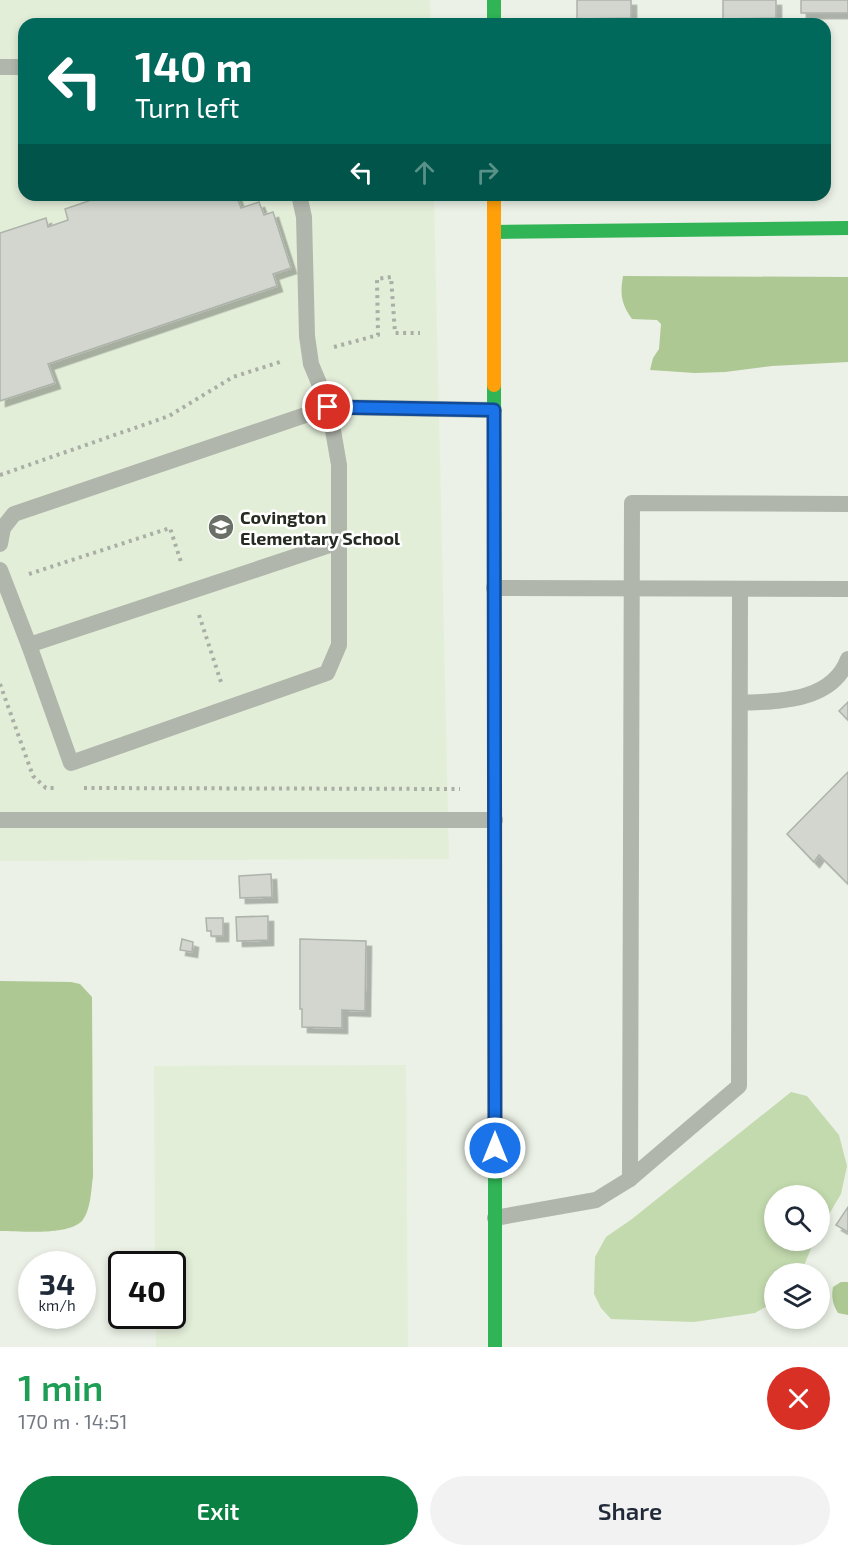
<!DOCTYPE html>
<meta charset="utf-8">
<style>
body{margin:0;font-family:"Exo 2",sans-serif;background:#f2f2f3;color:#1f2937;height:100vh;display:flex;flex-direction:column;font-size:22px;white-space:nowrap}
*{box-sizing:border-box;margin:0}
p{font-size:20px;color:#747a83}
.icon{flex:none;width:33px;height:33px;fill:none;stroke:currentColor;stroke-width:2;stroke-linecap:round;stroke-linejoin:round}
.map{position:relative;height:1347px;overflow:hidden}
.side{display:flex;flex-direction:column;background:#fff;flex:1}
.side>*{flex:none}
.top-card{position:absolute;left:18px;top:18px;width:813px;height:183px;border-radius:18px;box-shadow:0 3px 9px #0003;background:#00695c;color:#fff;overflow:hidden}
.fabs{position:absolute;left:764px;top:1185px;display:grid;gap:12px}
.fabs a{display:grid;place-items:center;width:66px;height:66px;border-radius:50%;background:#fff;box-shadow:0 3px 9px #0003;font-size:30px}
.speed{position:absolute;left:18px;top:1251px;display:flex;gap:12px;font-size:30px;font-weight:700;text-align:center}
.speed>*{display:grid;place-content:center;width:78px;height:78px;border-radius:50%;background:#fff;box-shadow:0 3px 9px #0003;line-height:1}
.speed small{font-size:15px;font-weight:400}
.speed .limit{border:3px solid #111;border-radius:9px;background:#fff;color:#111}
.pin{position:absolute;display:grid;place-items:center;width:51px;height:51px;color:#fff;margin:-26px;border:3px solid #fff;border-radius:50%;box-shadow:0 2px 6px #0007}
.me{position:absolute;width:66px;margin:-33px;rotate:0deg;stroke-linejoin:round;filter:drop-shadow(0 0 4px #0008)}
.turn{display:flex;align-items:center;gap:21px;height:126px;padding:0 18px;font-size:27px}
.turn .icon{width:78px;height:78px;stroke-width:2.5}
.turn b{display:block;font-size:42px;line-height:51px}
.lanes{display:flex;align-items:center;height:57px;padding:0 18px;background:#0003;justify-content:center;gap:30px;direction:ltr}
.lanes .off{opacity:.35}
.round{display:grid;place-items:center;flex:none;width:63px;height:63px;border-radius:32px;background:#f2f2f3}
.headline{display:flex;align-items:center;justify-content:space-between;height:102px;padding:0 18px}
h1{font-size:36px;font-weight:600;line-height:45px;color:#1e9e55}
.cta{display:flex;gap:12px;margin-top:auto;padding:12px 18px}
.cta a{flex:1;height:69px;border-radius:36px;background:#0b8043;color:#fff;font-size:24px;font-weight:600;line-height:69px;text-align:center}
.cta a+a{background:#f2f2f3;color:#1f2937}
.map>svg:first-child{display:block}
</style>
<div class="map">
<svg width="848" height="1347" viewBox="0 0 848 1347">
<defs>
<filter id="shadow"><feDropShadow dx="5.5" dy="5.5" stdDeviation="0" flood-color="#0004"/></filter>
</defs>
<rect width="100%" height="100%" fill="#ebf1e6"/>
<g fill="#e3eed9">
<path d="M 0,0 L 430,0 L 431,24 L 24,24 L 24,195 L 434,195 L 449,859 L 0,861 Z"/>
<path d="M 406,1065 L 408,1347 L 156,1347 L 156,1316 L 172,1316 L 172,1264 L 155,1264 L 154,1066 Z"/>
</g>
<path fill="#c3daae" d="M 791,1092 L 807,1096 L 839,1135 L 847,1166 L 841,1194 L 819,1231 L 819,1196 L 774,1196 L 774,1240 L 814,1241 L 801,1273 L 774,1274 L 774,1302 L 755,1313 L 694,1322 L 611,1319 L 601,1308 L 594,1294 L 595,1257 L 606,1237 L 632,1219 Z"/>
<g fill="#adc893">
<path d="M 623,276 L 848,277 L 848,362 L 772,366 L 725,372 L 695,373 L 650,370 L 653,358 L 659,349 L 661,324 L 657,320 L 632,319 C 621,304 620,294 623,276 Z"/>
<path d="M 0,981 L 71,982 L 80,984 L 92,997 L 93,1176 C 91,1190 91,1210 82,1221 C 67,1236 21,1231 0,1231 Z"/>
<path d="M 841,1282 L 848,1282 L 848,1315 L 838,1313 C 833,1305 831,1297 833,1287 Z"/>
</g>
<g fill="#d2d6ce" stroke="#adb2aa" stroke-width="1.5" filter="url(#shadow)">
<path d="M 577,0 L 631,0 L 631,18 L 577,19 Z"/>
<path d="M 723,0 L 776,0 L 776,18 L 723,19 Z"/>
<rect x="801" y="0" width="47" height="13"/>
<path d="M 106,195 L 236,195 L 241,208 L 259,202 L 264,215 L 273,212 L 291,268 L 273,274 L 277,286 L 48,364 L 55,383 L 0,401 L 0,233 L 46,218 L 48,227 L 68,220 L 65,209 Z"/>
<path d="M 848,702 L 848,720 L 839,711 Z"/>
<path d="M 848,772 L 848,884 L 819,855 L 814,862 L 787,834 Z"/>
<path d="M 271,874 L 272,897 L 240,898 L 239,876 Z"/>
<path d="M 268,916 L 268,940 L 237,941 L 236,917 Z"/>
<path d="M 206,918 L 223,918 L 223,936 L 211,936 L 211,931 L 207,931 Z"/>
<path d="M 182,939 L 193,942 L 192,952 L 180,950 Z"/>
<path d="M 300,939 L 366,941 L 365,1011 L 342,1010 L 342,1028 L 302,1027 L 302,1009 L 300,1009 Z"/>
<path d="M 848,1207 L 848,1232 L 836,1225 Z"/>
</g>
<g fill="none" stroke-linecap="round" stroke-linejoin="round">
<g stroke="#aaaea5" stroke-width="4" stroke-dasharray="3 4.5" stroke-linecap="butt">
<path d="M 334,347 L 378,335 L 377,279 L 391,277 L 395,333 L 420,333"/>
<path d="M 0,475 L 169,416 L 233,377 L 283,361"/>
<path d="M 29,574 L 170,528 L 182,565"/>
<path d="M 199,615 L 221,682"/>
<path d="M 0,684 L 33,776 L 46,788 L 58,788"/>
<path d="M 84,788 L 460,789"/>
</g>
<g stroke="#b1b6ac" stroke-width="16">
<path d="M 0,67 L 24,67"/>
<path d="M 339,542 L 29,645 L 71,763 L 327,673 L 339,645 L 339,465 L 329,407 L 494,410"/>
<path d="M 0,544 L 3,528 L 14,514 L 329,407 L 311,364 L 307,336 L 304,217 L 299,195"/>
<path d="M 0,570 L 29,645"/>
<path d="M 494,588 L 848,589"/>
<path d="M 740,703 C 779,701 832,702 848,659"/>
<path d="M 0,820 L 495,820"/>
<path d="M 630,1179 L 632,503 L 848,504"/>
<path d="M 495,1218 L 596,1200 L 630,1179 L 739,1086 L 740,589"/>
</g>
<g stroke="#30b455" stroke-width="14">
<path d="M 494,0 L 494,24"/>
<path d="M 494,232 L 848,228"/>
<path d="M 494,385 L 495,825"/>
<path d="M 495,1097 L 495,1347"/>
</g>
<g stroke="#ff9f0a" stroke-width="14">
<path d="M 494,195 L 494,385"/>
<path d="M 495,825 L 495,1097"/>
</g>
</g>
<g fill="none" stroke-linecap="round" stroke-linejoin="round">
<g stroke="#114b97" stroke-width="15">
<path id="route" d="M 328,407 L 494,410 L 495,1148"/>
</g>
<use href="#route" stroke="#1a73e8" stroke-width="10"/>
</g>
<defs>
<g id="school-disc" transform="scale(1.35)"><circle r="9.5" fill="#6a7067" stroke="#fff"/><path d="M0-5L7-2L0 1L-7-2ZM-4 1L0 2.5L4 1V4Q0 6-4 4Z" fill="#fff"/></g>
</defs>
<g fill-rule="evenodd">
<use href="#school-disc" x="221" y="527"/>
</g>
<g text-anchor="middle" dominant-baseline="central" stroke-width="5" stroke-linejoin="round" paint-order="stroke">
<g font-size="18" font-weight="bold" fill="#252a22" stroke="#fff" text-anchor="start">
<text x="240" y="517">Covington<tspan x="240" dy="21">Elementary School</tspan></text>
</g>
</g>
</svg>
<div class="fabs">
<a><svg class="icon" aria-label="search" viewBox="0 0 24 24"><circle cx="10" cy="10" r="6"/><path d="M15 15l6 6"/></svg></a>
<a><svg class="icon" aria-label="layers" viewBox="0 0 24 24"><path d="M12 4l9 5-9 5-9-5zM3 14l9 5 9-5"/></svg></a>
</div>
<div class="speed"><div>34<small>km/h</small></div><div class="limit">40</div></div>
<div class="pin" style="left:328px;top:407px;background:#d93025"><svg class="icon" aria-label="arrive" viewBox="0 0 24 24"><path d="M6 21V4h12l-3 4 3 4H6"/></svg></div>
<svg class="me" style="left:495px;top:1148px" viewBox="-20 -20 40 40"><circle r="17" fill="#1a73e8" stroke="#fff" stroke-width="3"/><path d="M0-11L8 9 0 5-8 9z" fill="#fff"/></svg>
<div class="top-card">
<div class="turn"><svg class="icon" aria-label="left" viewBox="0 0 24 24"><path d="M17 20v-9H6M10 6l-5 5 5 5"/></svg><div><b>140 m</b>Turn left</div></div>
<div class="lanes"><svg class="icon" aria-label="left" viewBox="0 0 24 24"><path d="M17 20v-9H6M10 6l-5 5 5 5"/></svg><svg class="icon off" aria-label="ahead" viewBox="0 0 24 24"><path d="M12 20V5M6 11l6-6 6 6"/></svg><svg class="icon off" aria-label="right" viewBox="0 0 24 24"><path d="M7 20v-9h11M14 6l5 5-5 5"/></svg></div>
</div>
</div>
<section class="side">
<div class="headline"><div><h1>1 min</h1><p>170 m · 14:51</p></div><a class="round" style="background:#d93025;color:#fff"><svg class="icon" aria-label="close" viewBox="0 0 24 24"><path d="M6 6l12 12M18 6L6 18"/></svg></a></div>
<div class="cta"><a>Exit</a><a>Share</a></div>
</section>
